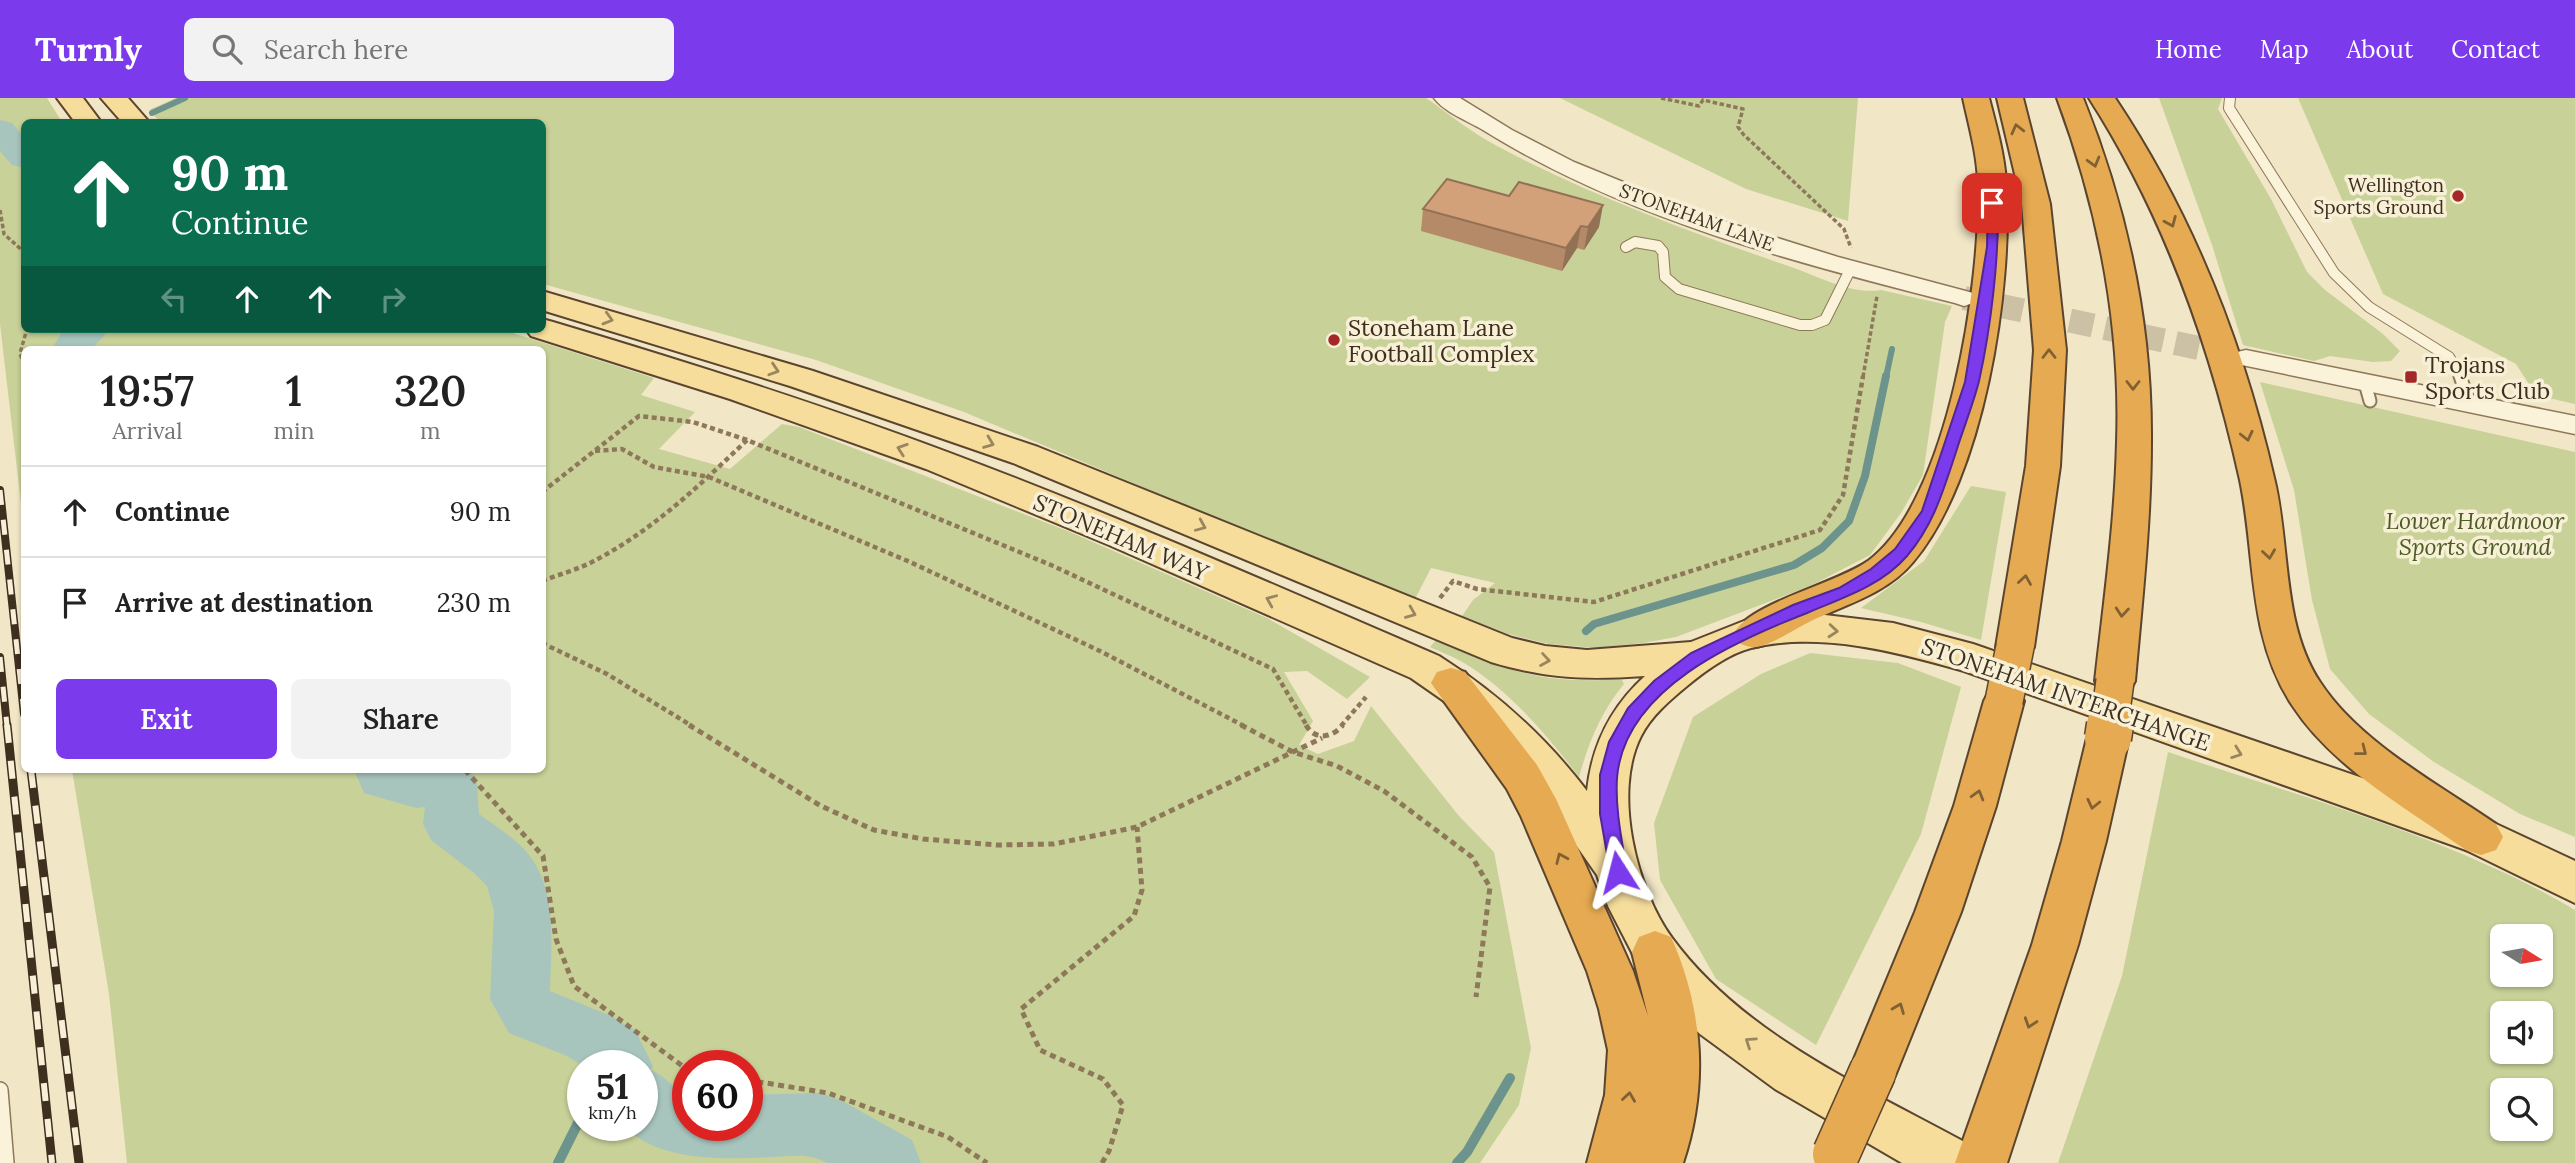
<!DOCTYPE html>
<style>
body{margin:0;font-family:Lora,serif;background:#f2f2f2;color:#222;height:100vh;display:flex;flex-direction:column;font-size:26px;white-space:nowrap}
*{box-sizing:border-box;margin:0}
p{font-size:23px;color:#767676}
.icon{flex:none;width:38px;height:38px;fill:none;stroke:currentColor;stroke-width:2;stroke-linecap:round;stroke-linejoin:round}
.map{position:relative;flex:1;overflow:hidden}
.drawer{position:absolute;left:21px;top:248px;width:525px;height:427px;display:flex;flex-direction:column;background:#fff;border-radius:10px;box-shadow:0 2px 5px #0004}
.drawer>*{flex:none}
.top-card{position:absolute;left:21px;top:21px;width:525px;height:214px;border-radius:10px;box-shadow:0 2px 5px #0004;background:#0b6e4f;color:#fff;overflow:hidden}
.needle{width:46px;rotate:101deg}
.fabs{position:absolute;left:2490px;top:826px;display:grid;gap:14px}
.fabs a{display:grid;place-items:center;width:63px;height:63px;border-radius:10px;background:#fff;box-shadow:0 2px 5px #0004;font-size:35px}
.speed{position:absolute;left:567px;top:952px;display:flex;gap:14px;font-size:35px;font-weight:700;text-align:center}
.speed>*{display:grid;place-content:center;width:91px;height:91px;border-radius:50%;background:#fff;box-shadow:0 2px 5px #0004;line-height:1}
.speed small{font-size:18px;font-weight:400}
.speed .limit{border:10px solid #d22;background:#fff;color:#111}
.pin{position:absolute;display:grid;place-items:center;width:60px;height:60px;color:#fff;margin:-30px;border-radius:14px;box-shadow:0 4px 10px #0006}
.me{position:absolute;width:77px;margin:-38px;rotate:351deg;stroke-linejoin:round;filter:drop-shadow(0 0 5px #0008)}
.turn{display:flex;align-items:center;gap:24px;height:147px;padding:0 35px;font-size:32px}
.turn .icon{width:91px;height:91px;stroke-width:2.5}
.turn b{display:block;font-size:49px;line-height:60px}
.lanes{display:flex;align-items:center;height:66px;padding:0 35px;background:#0003;justify-content:center;gap:35px;direction:ltr}
.lanes .off{opacity:.35}
.eta{display:flex;justify-content:space-evenly;align-items:center;height:119px;text-align:center}
.eta b{font-size:42px;font-weight:600;line-height:49px}
.primary-button{display:flex;gap:14px;margin-top:auto;padding:14px 35px}
.primary-button a{flex:1;height:80px;border-radius:10px;background:#7c3aed;color:#fff;font-size:28px;font-weight:600;line-height:80px;text-align:center}
.primary-button a+a{background:#f2f2f2;color:#222}
ul{padding:0;list-style:none}
li{display:flex;align-items:center;gap:21px;height:91px;padding:0 35px;border-top:2px solid #e0e0e0}
li div{flex:1}
li b{display:block;font-size:26px}
li em{font-style:normal}
header{display:flex;align-items:center;gap:42px;box-sizing:border-box;height:98px;padding:0 35px;background:#7c3aed;color:#fff}
header strong{font-size:33px}
nav{display:flex;gap:38px;margin-inline-start:auto;font-size:24px}
.search{width:490px;height:63px;background:#f2f2f2;display:flex;align-items:center;gap:18px;box-sizing:border-box;padding:0 24px;border-radius:10px;color:#767676;font-size:26px}
.map>svg:first-child{display:block}
</style>
<header>
<strong>Turnly</strong>
<div class="search"><svg class="icon" aria-label="search" viewBox="0 0 24 24"><circle cx="10" cy="10" r="6"/><path d="M15 15l6 6"/></svg>Search here</div>
<nav><a>Home</a><a>Map</a><a>About</a><a>Contact</a></nav>
</header>
<div class="map">
<svg width="2575" height="1065" viewBox="0 0 2575 1065">
<rect width="100%" height="100%" fill="#f1e6c6"/>
<g fill="#c8d198" fill-rule="evenodd">
<path d="M 0,0 L 47,0 L 62,24 L 24,24 L 24,231 L 500,231 L 654,280 L 641,297 L 695,314 L 659,351 L 730,371 L 782,326 L 799,329 L 1070,434 L 1267,520 L 1370,579 L 1347,601 L 1307,573 L 1284,574 L 1313,623 L 1299,647 L 1318,656 L 1354,643 L 1371,608 L 1459,718 L 1494,754 L 1531,950 L 1519,1007 L 1480,1065 L 127,1065 L 109,896 L 72,672 L 542,672 L 542,252 L 24,252 L 24,431 L 0,226 ZM 583,968 L 642,968 L 642,1027 L 583,1027 ZM 688,968 L 747,968 L 747,1027 L 688,1027 Z"/>
<path d="M 176,0 L 1426,0 C 1449,16 1472,35 1497,48 C 1591,98 1693,135 1794,170 C 1819,179 1853,197 1881,192 L 1952,208 L 1945,224 L 1923,377 L 1901,415 L 1870,457 L 1810,488 L 1676,539 L 1643,545 L 1597,550 L 1549,546 L 1508,536 L 1462,518 L 1473,502 L 1495,485 L 1431,470 L 1414,503 L 964,314 L 816,262 L 543,186 L 542,24 L 160,24 L 149,12 Z"/>
<path d="M 1560,0 L 1858,0 L 1848,123 L 1746,91 Z"/>
<path d="M 2159,0 L 2222,0 L 2218,11 L 2271,101 L 2307,174 L 2325,192 L 2383,236 L 2400,253 L 2391,263 L 2373,264 L 2330,258 L 2314,263 L 2243,247 L 2212,147 Z"/>
<path d="M 2298,0 L 2575,0 L 2575,306 L 2536,297 L 2516,266 L 2383,196 Z"/>
<path d="M 2260,284 L 2575,354 L 2575,739 L 2520,716 L 2434,664 L 2369,616 L 2330,571 L 2312,502 L 2294,392 Z"/>
<path d="M 1971,388 L 2006,394 L 1981,542 L 1921,524 L 1861,510 L 1924,463 Z"/>
<path d="M 1436,542 C 1473,558 1510,574 1550,580 C 1573,583 1598,582 1622,582 L 1624,586 C 1601,614 1589,643 1579,679 C 1547,637 1510,593 1464,565 C 1454,559 1441,554 1430,549 Z"/>
<path d="M 1810,555 L 1898,565 L 1961,589 L 1921,736 L 1816,947 L 1716,881 L 1660,782 L 1654,725 L 1693,619 L 1761,576 Z"/>
<path d="M 2168,654 C 2301,699 2454,740 2575,812 L 2575,1065 L 2058,1065 L 2122,878 ZM 2502,838 L 2541,838 L 2541,877 L 2502,877 ZM 2502,915 L 2541,915 L 2541,954 L 2502,954 ZM 2502,992 L 2541,992 L 2541,1031 L 2502,1031 Z"/>
</g>
<g fill="none" stroke-linecap="round" stroke-linejoin="round">
<g stroke="#6d948c" stroke-width="6">
<path d="M 152,15 L 185,0"/>
<path d="M 1886,279 L 1892,251"/>
</g>
<path stroke="#6d948c" stroke-width="8" d="M 1586,533 L 1594,526 L 1794,467 L 1822,450 L 1849,423 L 1865,378 L 1886,278"/>
<g stroke="#6d948c" stroke-width="10">
<path d="M 606,968 L 613,953"/>
<path d="M 558,1065 L 583,1015"/>
<path d="M 1457,1065 L 1467,1054 L 1510,980"/>
</g>
<g fill="#a7c5bd" fill-rule="evenodd">
<path d="M 0,22 L 12,25 L 24,39 L 24,70 L 12,67 L 0,53 Z"/>
<path d="M 64,231 L 110,231 L 91,252 L 51,252 Z"/>
<path d="M 354,672 L 470,672 L 477,685 L 479,716 C 496,729 516,740 529,757 C 558,793 551,850 550,893 L 611,918 L 635,932 L 653,968 L 651,972 C 667,978 673,993 688,996 L 688,1027 L 747,1027 L 747,997 L 821,995 L 844,1004 L 912,1042 L 921,1065 L 827,1065 C 810,1055 793,1058 774,1059 C 727,1061 656,1065 624,1027 L 642,1027 L 642,968 L 583,968 L 567,958 L 509,935 L 490,901 L 494,813 L 487,788 L 474,775 L 431,742 L 423,726 L 425,709 L 416,710 L 364,695 Z"/>
</g>
<path stroke="#cdc1a5" stroke-width="24" stroke-dasharray="24 12" stroke-linecap="butt" d="M 1964,200 L 2246,260"/>
<g stroke="#8e785a" stroke-width="12">
<g id="service-far2">
<path d="M 2230,0 L 2229,10 L 2334,175 L 2369,209 L 2449,259 L 2461,279"/>
<path d="M 1626,149 L 1635,144 L 1658,148 L 1663,154 L 1665,179 L 1679,191 L 1800,227 L 1812,227 L 1825,222 L 1850,172"/>
</g>
</g>
<g stroke="#8e785a" stroke-width="15">
<g id="service-far1">
<path d="M 2460,278 L 2469,304"/>
<path d="M 2365,285 L 2370,303"/>
</g>
</g>
<g stroke="#8e785a" stroke-width="18">
<path id="service" d="M 0,992 L 6,1065"/>
</g>
<g stroke="#8e785a" stroke-width="3">
<g id="tertiary">
<path d="M 1434,0 L 1460,0 L 1512,32 L 1574,64 L 1704,117 L 1838,159 L 1973,195 L 1977,200 L 1973,205 L 1964,208 L 1955,205 C 1794,164 1626,121 1483,32 C 1468,23 1444,14 1434,0 Z"/>
<path d="M 2246,252 L 2575,318 L 2575,336 L 2237,266 L 2233,260 L 2237,254 Z"/>
</g>
</g>
<g stroke="#5c452e" stroke-width="4">
<g id="primary">
<path d="M 57,0 L 83,0 L 101,24 L 75,24 Z"/>
<path d="M 101,0 L 128,0 L 149,24 L 122,24 Z"/>
<path d="M 542,193 L 813,273 L 1038,349 L 1512,540 L 1545,548 L 1587,552 L 1691,544 L 1744,523 L 1808,515 L 1893,525 L 1973,546 L 2496,726 L 2575,763 L 2575,805 L 2466,752 L 1964,573 C 1897,554 1820,533 1751,550 C 1728,556 1705,573 1687,588 C 1670,602 1651,618 1641,638 C 1612,695 1637,792 1672,840 C 1744,938 1866,990 1970,1047 L 1978,1065 L 1902,1065 L 1775,991 L 1700,936 L 1668,905 L 1640,870 L 1608,808 L 1597,777 L 1536,690 L 1494,643 L 1470,621 L 1411,580 L 1109,447 L 926,371 L 730,301 L 531,238 L 526,231 L 542,231 L 542,221 L 553,224 C 687,264 820,306 950,355 C 1115,417 1277,488 1439,558 C 1497,595 1545,638 1587,693 C 1592,646 1611,609 1645,578 C 1587,582 1548,581 1491,564 L 1013,365 L 790,288 L 542,212 Z"/>
</g>
</g>
<g stroke="#5c452e" stroke-width="4">
<g id="motorway">
<path d="M 1963,0 L 1989,0 C 1996,27 2004,55 2006,83 C 2013,191 1984,380 1913,464 C 1890,492 1854,504 1822,518 C 1803,525 1774,547 1755,549 C 1750,550 1744,547 1739,545 L 1734,535 C 1750,505 1835,486 1868,463 C 1949,403 1982,180 1978,84 C 1977,55 1969,28 1963,0 Z"/>
<path d="M 1997,0 L 2023,0 L 2050,106 L 2066,252 L 2060,368 L 2034,549 L 2029,559 L 2015,564 L 2001,559 L 1996,549 L 2026,368 L 2034,252 L 2022,106 Z"/>
<path d="M 2057,0 L 2083,0 C 2127,110 2152,225 2151,343 C 2151,424 2142,503 2135,583 L 2129,594 L 2115,598 L 2101,594 L 2095,583 C 2104,503 2115,424 2117,344 C 2121,226 2098,110 2057,0 Z"/>
<path d="M 2089,0 L 2115,0 C 2193,117 2244,247 2275,384 C 2290,448 2282,527 2320,584 C 2359,644 2438,686 2496,726 L 2503,739 L 2496,752 L 2481,757 L 2466,752 C 2406,710 2332,669 2292,607 C 2247,538 2256,459 2240,382 C 2210,246 2164,117 2089,0 Z"/>
<path d="M 1451,570 L 1465,574 L 1537,667 L 1556,701 L 1633,873 L 1648,918 L 1632,854 L 1639,839 L 1655,833 L 1671,839 C 1704,912 1708,990 1683,1065 L 1587,1065 L 1605,997 L 1608,952 L 1599,911 L 1587,873 L 1521,718 L 1507,691 L 1431,585 L 1437,574 Z"/>
<path d="M 2004,587 L 2018,592 L 2024,603 L 1996,708 L 1961,814 L 1897,973 L 1890,990 L 1873,996 L 1856,990 L 1849,973 L 1915,814 L 1954,708 L 1984,603 L 1990,592 Z"/>
<path d="M 2108,623 L 2123,628 L 2129,640 L 2106,743 L 2078,847 L 2007,1065 L 1955,1065 L 2032,847 L 2062,743 L 2087,640 L 2093,628 Z"/>
</g>
</g>
<g stroke="#8e785a" stroke-width="3.5" stroke-dasharray="4.5 2.5" stroke-linecap="butt">
<path d="M 1661,0 L 1699,8 L 1703,2 L 1743,11 L 1738,29 L 1743,36 L 1844,131 L 1851,150"/>
<path d="M 0,112 L 4,136 L 24,154"/>
<path d="M 24,267 L 20,255 L 27,231"/>
<path d="M 1863,279 L 1877,198"/>
</g>
<g stroke="#8e785a" stroke-width="4.5" stroke-dasharray="5 3.5" stroke-linecap="butt">
<path d="M 595,353 L 622,351 L 654,369 L 709,379 L 910,464 L 1100,553 L 1244,628"/>
<path d="M 542,394 L 639,318 L 693,324 L 747,342 L 1051,467 L 1273,571 L 1307,628"/>
<path d="M 542,483 C 557,477 573,473 588,466 C 649,436 699,388 747,342"/>
<path d="M 1440,500 L 1453,483 L 1477,491 L 1594,504 L 1820,432 L 1843,397 L 1863,278"/>
<path d="M 542,545 L 607,576 L 692,628"/>
<path d="M 1341,628 L 1366,599"/>
</g>
<g stroke="#8e785a" stroke-width="5" stroke-dasharray="6 4.5" stroke-linecap="butt">
<path d="M 689,627 L 821,708 L 874,732 L 923,741 L 997,747 L 1054,746 L 1137,729 L 1322,640"/>
<path d="M 1241,627 L 1293,654 L 1337,668 L 1384,693 L 1472,759 L 1490,789 L 1476,899"/>
<path d="M 1306,627 C 1315,643 1332,640 1343,627"/>
<path d="M 465,672 L 543,758 L 556,841 L 574,888 L 688,972"/>
<path d="M 747,982 L 828,995 L 948,1039 L 987,1065"/>
<path d="M 1102,1065 L 1109,1053 L 1123,1007 L 1103,981 L 1040,952 L 1021,911 L 1134,818 L 1142,792 L 1137,729"/>
</g>
<use href="#service-far2" stroke="#fbf2da" stroke-width="10"/>
<use href="#service-far1" stroke="#fbf2da" stroke-width="11"/>
<use href="#service" stroke="#fbf2da" stroke-width="15"/>
<use href="#tertiary" fill="#fbf2da" fill-rule="evenodd"/>
<use href="#primary" fill="#f6dd9c" fill-rule="evenodd"/>
<use href="#motorway" fill="#e6aa52" fill-rule="evenodd"/>
<g stroke="#3e2f1f" stroke-width="8">
<g id="rail-far1">
<path d="M 0,392 L 24,616"/>
<path d="M 0,559 L 7,628"/>
</g>
</g>
<g stroke="#3e2f1f" stroke-width="9">
<g id="rail">
<path d="M 7,627 L 52,1065"/>
<path d="M 31,672 L 79,1065"/>
</g>
</g>
<use href="#rail-far1" stroke="#f8f0d6" stroke-width="5" stroke-dasharray="15" stroke-linecap="butt"/>
<use href="#rail" stroke="#f8f0d6" stroke-width="6" stroke-dasharray="18" stroke-linecap="butt"/>
<g stroke="#5c452e" stroke-width="40" stroke-linecap="butt">
<g id="motorway-bridge-far1">
<path d="M 2004,603 L 2015,549"/>
<path d="M 2109,628 L 2115,583"/>
</g>
</g>
<g stroke="#5c452e" stroke-width="49" stroke-linecap="butt">
<g id="motorway-bridge">
<path d="M 2108,640 L 2110,627"/>
<path d="M 1836,1056 L 1873,973"/>
</g>
</g>
<use href="#motorway-bridge-far1" stroke="#e6aa52" stroke-width="37"/>
<use href="#motorway-bridge" stroke="#e6aa52" stroke-width="46"/>
</g>
<path fill="#b58a68" d="M 1423,111 L 1599,129 L 1584,152 L 1577,150 L 1562,173 L 1421,133 Z"/>
<g fill="#937155">
<path d="M 1603,107 L 1599,129 L 1584,152 L 1588,129 Z"/>
<path d="M 1581,128 L 1577,150 L 1562,173 L 1566,150 Z"/>
</g>
<path fill="#d2a179" stroke="#937155" stroke-width="2" d="M 1447,81 L 1509,98 L 1519,84 L 1603,107 L 1588,129 L 1581,128 L 1566,150 L 1423,111 Z"/>
<defs><path id="oneway-chevron" d="M-2-3.5L2.5 0L-2 3.5" fill="none" stroke-width="1.6" stroke-linecap="round" stroke-linejoin="round" transform="scale(1.75)"/></defs>
<g stroke="#816033">
<use href="#oneway-chevron" transform="translate(2017 31) rotate(-104)"/>
<use href="#oneway-chevron" transform="translate(2094 64) rotate(74)"/>
<use href="#oneway-chevron" transform="translate(2171 124) rotate(67)"/>
<use href="#oneway-chevron" transform="translate(2049 256) rotate(-90)"/>
<use href="#oneway-chevron" transform="translate(2133 287) rotate(90)"/>
<use href="#oneway-chevron" transform="translate(2247 338) rotate(77)"/>
<use href="#oneway-chevron" transform="translate(2269 456) rotate(82)"/>
<use href="#oneway-chevron" transform="translate(2025 482) rotate(-81)"/>
<use href="#oneway-chevron" transform="translate(2122 514) rotate(95)"/>
<use href="#oneway-chevron" transform="translate(2362 653) rotate(38)"/>
<use href="#oneway-chevron" transform="translate(1978 697) rotate(-74)"/>
<use href="#oneway-chevron" transform="translate(2093 706) rotate(103)"/>
<use href="#oneway-chevron" transform="translate(1561 760) rotate(-114)"/>
<use href="#oneway-chevron" transform="translate(1899 910) rotate(-68)"/>
<use href="#oneway-chevron" transform="translate(2030 925) rotate(108)"/>
<use href="#oneway-chevron" transform="translate(1629 999) rotate(-82)"/>
</g>
<g stroke="#9a865e">
<use href="#oneway-chevron" transform="translate(608 221) rotate(16)"/>
<use href="#oneway-chevron" transform="translate(774 272) rotate(18)"/>
<use href="#oneway-chevron" transform="translate(989 345) rotate(21)"/>
<use href="#oneway-chevron" transform="translate(902 351) rotate(-161)"/>
<use href="#oneway-chevron" transform="translate(1201 428) rotate(23)"/>
<use href="#oneway-chevron" transform="translate(1271 502) rotate(-157)"/>
<use href="#oneway-chevron" transform="translate(1411 515) rotate(22)"/>
<use href="#oneway-chevron" transform="translate(1833 533) rotate(5)"/>
<use href="#oneway-chevron" transform="translate(1545 562) rotate(9)"/>
<use href="#oneway-chevron" transform="translate(2237 655) rotate(20)"/>
<use href="#oneway-chevron" transform="translate(1750 944) rotate(-146)"/>
</g>
<path fill="#7c3aed" stroke="#51269a" stroke-width="2" d="M 1988,103 L 1998,105 C 1999,160 1991,229 1979,283 C 1973,307 1963,331 1956,354 C 1943,393 1934,426 1907,458 C 1881,488 1842,500 1807,515 C 1735,543 1624,591 1617,680 C 1615,711 1622,743 1627,774 L 1624,779 L 1618,782 L 1611,779 L 1600,716 L 1600,677 L 1609,644 L 1628,610 L 1654,583 L 1691,555 L 1793,507 L 1839,490 L 1871,471 L 1895,451 L 1922,413 L 1965,284 L 1987,149 Z"/>
<g fill="#a22925" stroke="#f8f0d6" stroke-width="2.5">
<circle cx="2458" cy="98" r="7"/>
<circle cx="1334" cy="242" r="7"/>
<rect x="2404" y="272" width="14" height="14" rx="3.5"/>
</g>
<g text-anchor="middle" dominant-baseline="central" stroke-width="7" stroke-linejoin="round" paint-order="stroke">
<g font-size="19" fill="#3e2f1f" stroke="#f8f0d6" text-anchor="end">
<text x="2444" y="87">Wellington<tspan x="2444" dy="22">Sports Ground</tspan></text>
</g>
<g font-size="19" fill="#3e2f1f" stroke="#f8f0d6">
<text transform="translate(1697 119) rotate(20)">STONEHAM LANE</text>
</g>
<g font-size="23" fill="#3e2f1f" stroke="#f8f0d6" text-anchor="start">
<text x="1348" y="229">Stoneham Lane<tspan x="1348" dy="26">Football Complex</tspan></text>
<text x="2425" y="266">Trojans<tspan x="2425" dy="26">Sports Club</tspan></text>
</g>
<g font-size="23" font-style="italic" fill="#4b5c24" stroke="#f8f0d6">
<text x="2475" y="422">Lower Hardmoor<tspan x="2475" dy="26">Sports Ground</tspan></text>
</g>
<g font-size="23" fill="#3e2f1f" stroke="#f8f0d6">
<text transform="translate(1121 439) rotate(23)">STONEHAM WAY</text>
<text transform="translate(2066 596) rotate(19)">STONEHAM INTERCHANGE</text>
</g>
</g>
</svg>
<div class="fabs">
<a><svg class="needle" viewBox="-14 -14 28 28"><path d="M0-13l5 13h-10z" fill="#e53935"/><path d="M0 13l5-13h-10z" fill="#767676"/></svg></a>
<a><svg class="icon" aria-label="sound" viewBox="0 0 24 24"><path d="M4 9h4l5-4v14l-5-4H4zM17 9q2 3 0 6"/></svg></a>
<a><svg class="icon" aria-label="search" viewBox="0 0 24 24"><circle cx="10" cy="10" r="6"/><path d="M15 15l6 6"/></svg></a>
</div>
<div class="speed"><div>51<small>km/h</small></div><div class="limit">60</div></div>
<div class="pin" style="left:1992px;top:105px;background:#d93025"><svg class="icon" aria-label="arrive" viewBox="0 0 24 24"><path d="M6 21V4h12l-3 4 3 4H6"/></svg></div>
<svg class="me" style="left:1618px;top:774px" viewBox="-20 -20 40 40"><path d="M0-17L14 15 0 8-14 15z" fill="#7c3aed" stroke="#fff" stroke-width="4"/></svg>
<div class="top-card">
<div class="turn"><svg class="icon" aria-label="ahead" viewBox="0 0 24 24"><path d="M12 20V5M6 11l6-6 6 6"/></svg><div><b>90 m</b>Continue</div></div>
<div class="lanes"><svg class="icon off" aria-label="left" viewBox="0 0 24 24"><path d="M17 20v-9H6M10 6l-5 5 5 5"/></svg><svg class="icon" aria-label="ahead" viewBox="0 0 24 24"><path d="M12 20V5M6 11l6-6 6 6"/></svg><svg class="icon" aria-label="ahead" viewBox="0 0 24 24"><path d="M12 20V5M6 11l6-6 6 6"/></svg><svg class="icon off" aria-label="right" viewBox="0 0 24 24"><path d="M7 20v-9h11M14 6l5 5-5 5"/></svg></div>
</div>
<section class="drawer">
<div class="eta">
<div><b>19:57</b><p>Arrival</p></div>
<div><b>1</b><p>min</p></div>
<div><b>320</b><p>m</p></div>
</div>
<ul>
<li><svg class="icon" aria-label="ahead" viewBox="0 0 24 24"><path d="M12 20V5M6 11l6-6 6 6"/></svg><div><b>Continue</b></div><em>90 m</em></li>
<li><svg class="icon" aria-label="arrive" viewBox="0 0 24 24"><path d="M6 21V4h12l-3 4 3 4H6"/></svg><div><b>Arrive at destination</b></div><em>230 m</em></li>
</ul>
<div class="primary-button"><a>Exit</a><a>Share</a></div>
</section>
</div>
